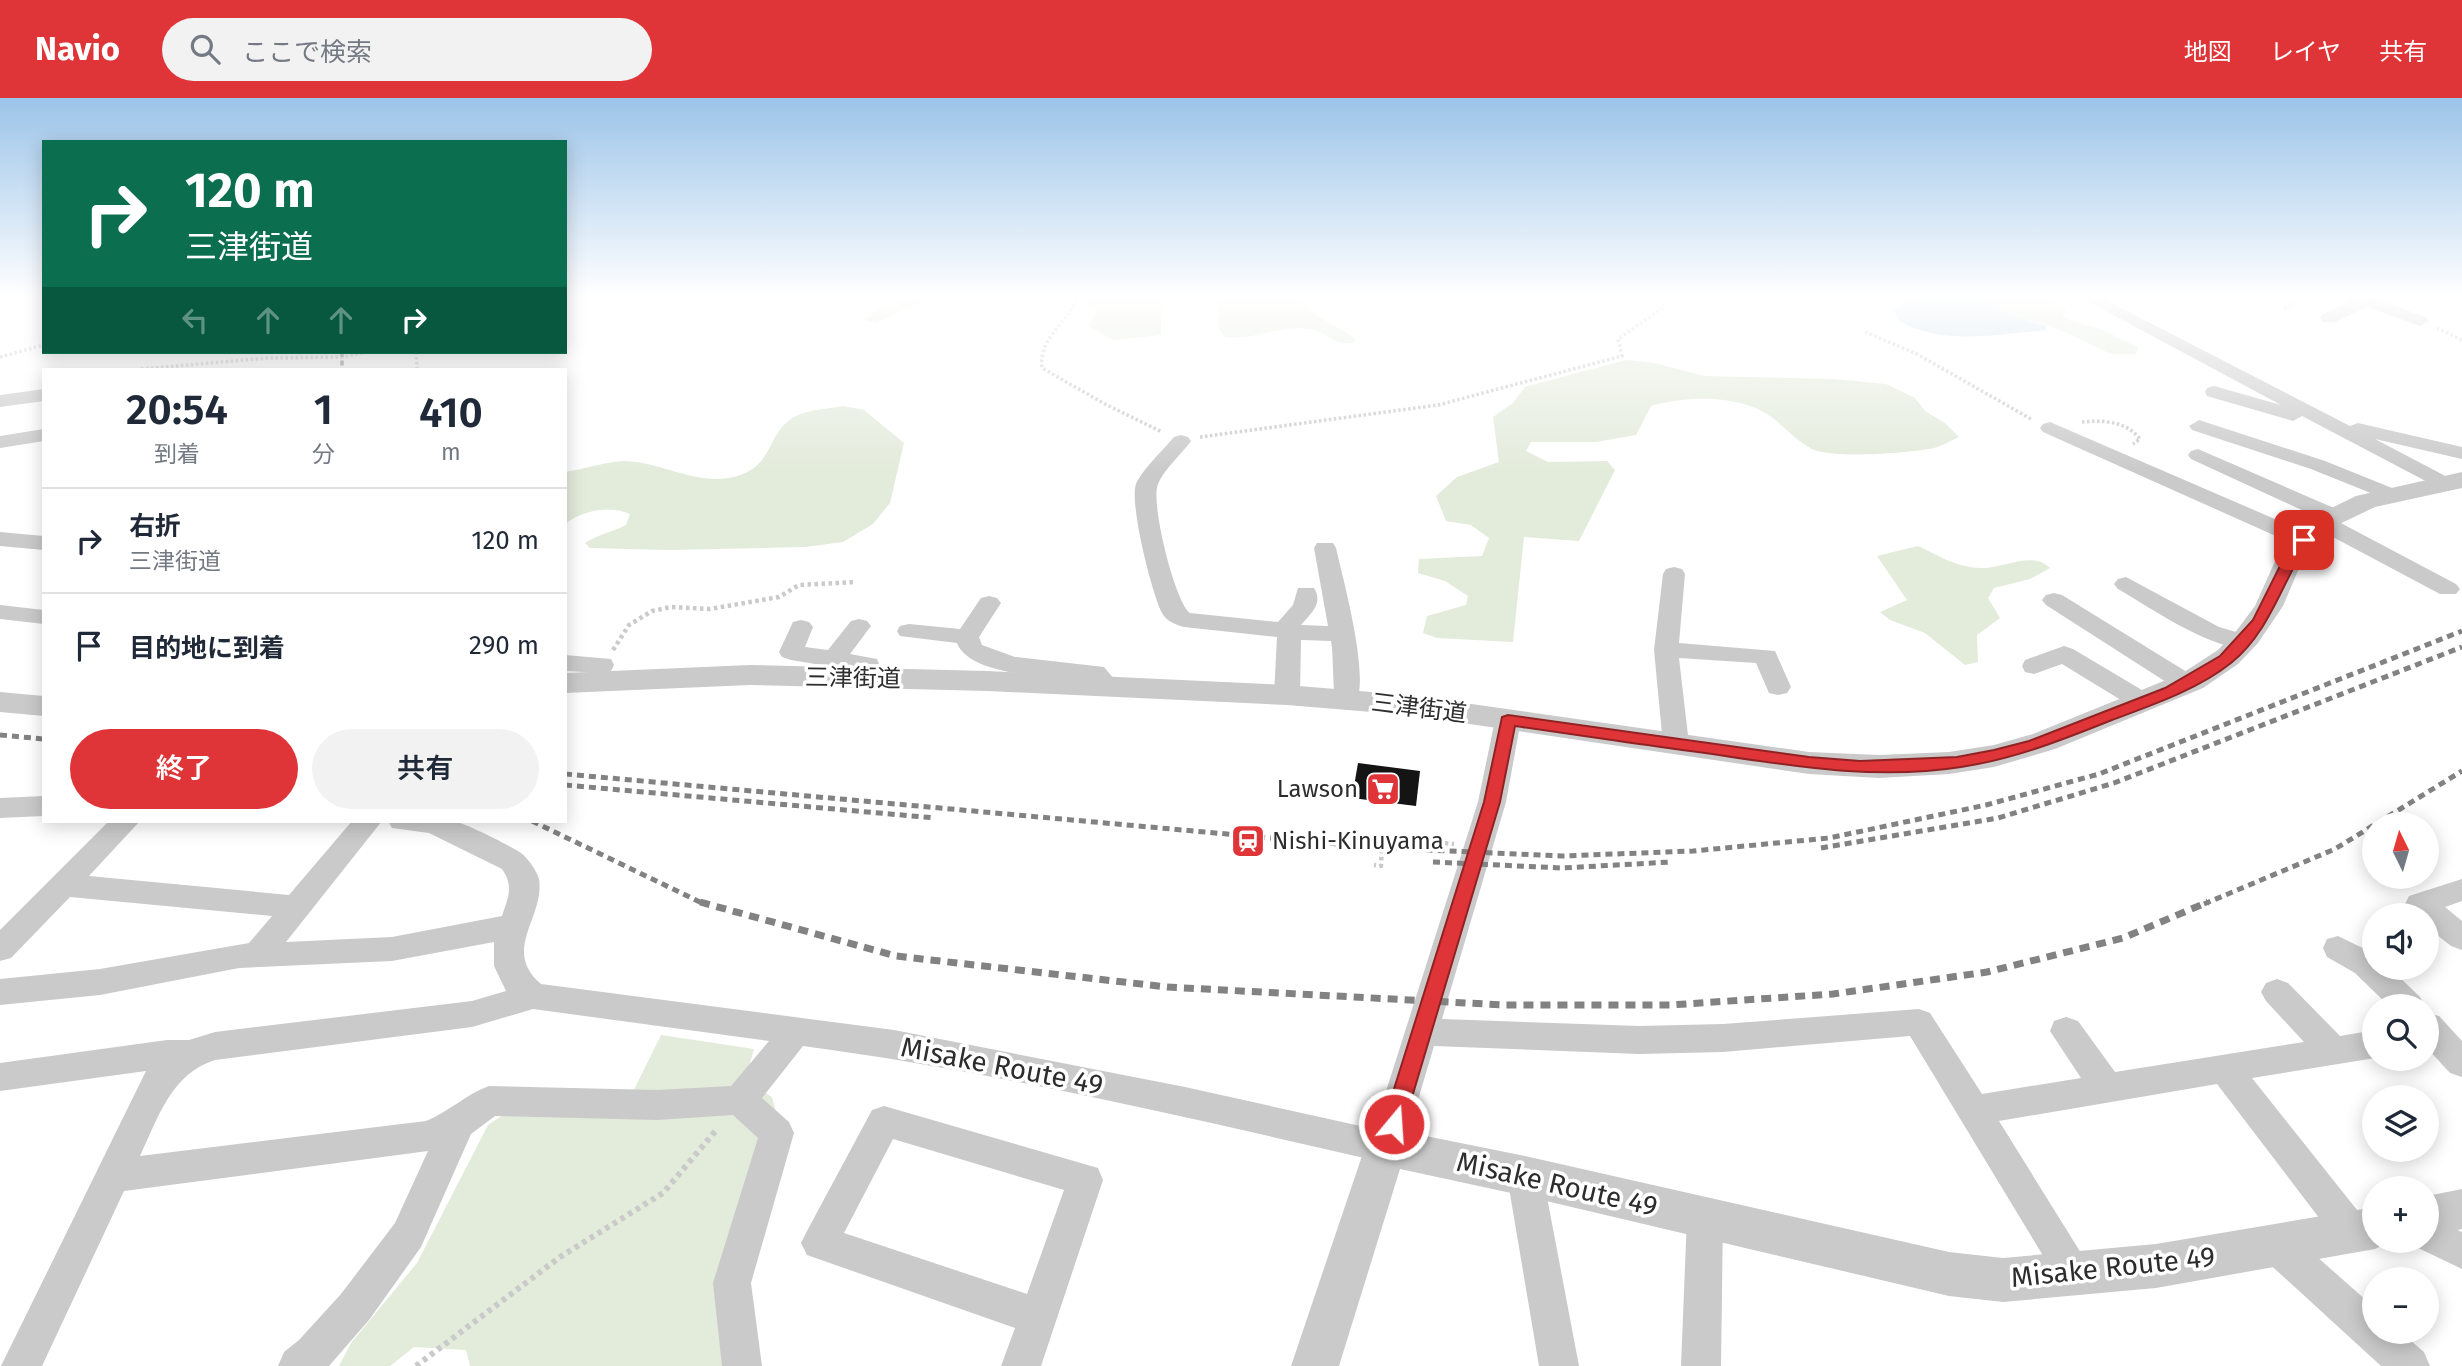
<!DOCTYPE html>
<html lang="ja">
<meta charset="utf-8">
<style>
body{margin:0;font-family:"Fira Sans","Noto Sans JP",sans-serif;background:#f2f2f3;color:#1f2937;height:100vh;display:flex;flex-direction:column;font-size:26px;white-space:nowrap}
*{box-sizing:border-box;margin:0}
p{font-size:23px;color:#747a83}
.icon{flex:none;width:38px;height:38px;fill:none;stroke:currentColor;stroke-width:2;stroke-linecap:round;stroke-linejoin:round}
.map{position:relative;flex:1;overflow:hidden}
.panel{position:absolute;left:42px;top:270px;width:525px;height:455px;display:flex;flex-direction:column;background:#fff;border-radius:0px;box-shadow:0 4px 18px #0003}
.panel>*{flex:none}
.banner{position:absolute;left:42px;top:42px;width:525px;height:214px;border-radius:0px;box-shadow:0 4px 18px #0003;background:#0b6e4f;color:#fff;overflow:hidden}
.needle{width:46px;rotate:355deg}
.fabs{position:absolute;left:2362px;top:714px;display:grid;gap:14px}
.fabs a{display:grid;place-items:center;width:77px;height:77px;border-radius:50%;background:#fff;box-shadow:0 4px 18px #0003;font-size:35px}
.pin{position:absolute;display:grid;place-items:center;width:60px;height:60px;color:#fff;margin:-30px;border-radius:14px;box-shadow:0 4px 10px #0006}
.me{position:absolute;width:77px;margin:-38px;rotate:18deg;stroke-linejoin:round;filter:drop-shadow(0 0 5px #0008)}
.turn{display:flex;align-items:center;gap:24px;height:147px;padding:0 28px;font-size:32px}
.turn .icon{width:91px;height:91px;stroke-width:2.5}
.turn b{display:block;font-size:49px;line-height:60px}
.lanes{display:flex;align-items:center;height:66px;padding:0 28px;background:#0003;justify-content:center;gap:35px;direction:ltr}
.lanes .off{opacity:.35}
.eta{display:flex;justify-content:space-evenly;align-items:center;height:119px;text-align:center}
.eta b{font-size:42px;font-weight:600;line-height:49px}
.button{display:flex;gap:14px;margin-top:auto;padding:14px 28px}
.button a{flex:1;height:80px;border-radius:42px;background:#df3538;color:#fff;font-size:28px;font-weight:600;line-height:80px;text-align:center}
.button a+a{background:#f2f2f3;color:#1f2937}
ul{padding:0;list-style:none}
li{display:flex;align-items:center;gap:21px;height:105px;padding:0 28px;border-top:2px solid #e0e1e3}
li div{flex:1}
li b{display:block;font-size:26px}
li em{font-style:normal}
header{display:flex;align-items:center;gap:42px;box-sizing:border-box;height:98px;padding:0 35px;background:#df3538;color:#fff}
header strong{font-size:33px}
nav{display:flex;gap:38px;margin-inline-start:auto;font-size:24px}
.search{width:490px;height:63px;background:#f2f2f3;display:flex;align-items:center;gap:18px;box-sizing:border-box;padding:0 24px;border-radius:38px;color:#747a83;font-size:26px}
.map>svg:first-child{display:block}
</style>
<header>
<strong>Navio</strong>
<div class="search"><svg class="icon" aria-label="search" viewBox="0 0 24 24"><circle cx="10" cy="10" r="6"/><path d="M15 15l6 6"/></svg>ここで検索</div>
<nav><a>地図</a><a>レイヤ</a><a>共有</a></nav>
</header>
<div class="map">
<svg width="2462" height="1268" viewBox="0 0 2462 1268">
<rect width="100%" height="100%" fill="#fff"/>
<g fill="#e3ebdb">
<path d="M 912,197 L 941,197 L 927,200 L 876,225 L 864,222 L 883,208 L 910,202 Z"/>
<path d="M 1083,197 L 1164,197 L 1161,206 L 1161,237 L 1113,242 L 1089,228 L 1098,210 L 1085,207 Z"/>
<path d="M 1218,197 L 1295,197 L 1316,217 L 1355,240 L 1355,244 C 1334,249 1331,237 1314,232 C 1284,225 1254,243 1225,239 L 1219,231 Z"/>
<path d="M 1965,197 C 1996,197 2043,190 2067,212 L 2062,217 L 2071,223 L 2101,231 L 2139,250 L 2135,256 L 2111,256 L 2063,233 L 1998,212 Z"/>
<path d="M 1626,262 L 1655,265 L 1704,278 L 1834,281 L 1886,286 L 1915,300 L 1925,313 L 1945,325 L 1959,339 C 1950,343 1939,350 1929,351 C 1905,355 1834,361 1812,351 C 1796,343 1784,328 1770,318 C 1739,296 1685,298 1651,308 L 1636,337 L 1596,344 L 1531,344 L 1526,353 L 1548,364 L 1607,363 L 1615,372 L 1579,443 L 1524,439 L 1513,544 L 1437,540 L 1423,535 L 1427,518 L 1466,507 L 1468,498 L 1445,483 L 1418,475 L 1419,461 L 1482,458 L 1489,440 L 1471,427 L 1446,423 L 1436,398 L 1457,379 L 1499,364 L 1493,319 L 1513,305 L 1525,289 Z"/>
<path d="M 843,308 L 864,312 L 904,345 L 890,405 L 873,426 L 843,444 L 805,449 L 669,452 L 590,450 L 585,445 C 599,436 612,434 626,427 L 630,416 C 610,407 583,412 565,426 L 565,374 C 584,371 604,364 623,363 C 659,363 693,386 728,380 C 777,372 764,334 796,318 C 809,311 829,311 843,308 Z"/>
<path d="M 1918,448 C 1937,457 1958,470 1981,470 C 2004,471 2031,452 2050,470 L 2030,481 L 1994,490 L 1988,500 L 2000,520 L 1977,537 L 1978,564 L 1965,567 L 1925,535 L 1890,522 L 1880,514 L 1907,502 L 1877,458 Z"/>
<path d="M 661,937 L 754,951 L 745,982 L 772,999 L 782,1038 L 731,1268 L 470,1268 L 466,1252 L 414,1249 L 390,1268 L 339,1268 L 351,1245 L 417,1165 L 488,1027 L 515,1009 L 625,1010 Z"/>
</g>
<path fill="#c8dbea" d="M 1971,198 L 1998,212 L 2045,228 L 2047,232 C 1998,236 1943,248 1899,223 L 1894,212 L 1905,203 Z"/>
<path fill="#141414" d="M 1358,665 L 1420,673 L 1416,708 L 1352,700 Z"/>
<g fill="none" stroke-linecap="round" stroke-linejoin="round">
<g stroke="#cacaca" stroke-width="3.5" stroke-dasharray="2.5 2.5" stroke-linecap="butt">
<path d="M 1074,197 L 1076,204 C 1063,227 1039,242 1042,270 L 1105,306 L 1162,334"/>
<path d="M 2284,210 L 2315,197"/>
<path d="M 2437,230 L 2462,242"/>
<path d="M 1865,234 L 1917,256 L 2031,321"/>
<path d="M 416,254 L 417,270"/>
<path d="M 0,259 L 44,247"/>
<path d="M 141,271 L 268,260 L 342,259 L 367,254"/>
<path d="M 2082,324 C 2103,322 2126,323 2140,341 L 2133,346"/>
<path d="M 1200,339 L 1438,307 L 1622,258 L 1618,241 L 1663,210 L 1665,197"/>
</g>
<g stroke="#cacaca" stroke-width="4.5" stroke-dasharray="3.5 3.5" stroke-linecap="butt">
<path d="M 613,552 L 629,527 L 652,513 L 671,509 L 710,511 L 779,499 L 799,487 L 856,484"/>
<path d="M 1372,740 L 1382,741 L 1381,768 L 1374,767"/>
<path d="M 1382,741 L 1454,746"/>
</g>
<path stroke="#cacaca" stroke-width="6" stroke-dasharray="4.5 4.5" stroke-linecap="butt" d="M 416,1268 L 560,1159 L 663,1095 L 718,1030"/>
<g fill="#cacaca" fill-rule="evenodd">
<path d="M 2076,197 L 2096,197 L 2350,328 L 2358,325 L 2462,349 L 2462,361 L 2375,341 L 2451,381 L 2454,385 L 2451,389 L 2437,389 L 2302,318 L 2293,323 L 2207,298 L 2205,294 L 2207,290 L 2214,288 L 2281,307 Z"/>
<path d="M 2342,197 L 2364,197 L 2426,219 L 2429,223 L 2420,228 L 2367,209 L 2335,224 L 2323,224 L 2320,220 L 2323,216 L 2352,203 Z"/>
<path d="M 44,291 L 44,303 L 0,309 L 0,297 Z"/>
<path d="M 2199,322 L 2325,363 L 2397,392 L 2401,396 L 2397,400 L 2383,400 L 2311,371 L 2192,332 L 2189,328 Z"/>
<path d="M 2050,324 L 2312,437 L 2315,442 L 2312,447 L 2296,447 L 2043,334 L 2040,330 L 2043,326 Z"/>
<path d="M 44,331 L 44,343 L 0,350 L 0,338 Z"/>
<path d="M 1181,337 L 1188,339 L 1191,343 C 1181,357 1164,371 1158,386 C 1150,404 1175,504 1190,515 L 1278,524 L 1293,507 L 1298,490 L 1314,490 C 1324,506 1310,516 1301,527 L 1328,528 L 1314,450 L 1317,445 L 1333,445 L 1336,450 C 1343,481 1371,582 1355,607 L 1346,609 L 1337,607 C 1332,598 1334,558 1331,543 L 1301,542 L 1300,597 L 1296,603 L 1287,605 L 1278,603 L 1274,597 L 1277,539 L 1184,529 C 1176,527 1166,523 1162,515 C 1152,496 1129,405 1136,386 C 1142,372 1164,351 1174,339 Z"/>
<path d="M 2198,351 L 2341,413 L 2344,418 L 2337,423 L 2456,486 L 2460,491 L 2456,496 L 2440,496 L 2314,429 L 2311,424 L 2317,419 L 2191,361 L 2188,357 L 2191,353 Z"/>
<path d="M 0,434 L 44,438 L 44,452 L 0,448 Z"/>
<path d="M 1674,469 L 1682,471 L 1685,476 L 1679,545 L 1775,553 L 1791,589 L 1787,595 L 1778,597 L 1769,595 L 1756,565 L 1679,560 L 1689,646 L 1685,652 L 1676,655 L 1667,652 L 1663,646 L 1654,552 L 1663,476 L 1666,471 Z"/>
<path d="M 2126,479 L 2219,529 L 2253,539 L 2256,544 L 2253,549 C 2219,558 2148,508 2118,491 L 2114,486 L 2118,481 Z"/>
<path d="M 2054,495 L 2062,497 L 2195,579 L 2199,585 L 2195,591 L 2186,593 L 2177,591 L 2046,507 L 2042,502 L 2046,497 Z"/>
<path d="M 989,498 L 997,500 L 1001,505 L 979,539 L 982,547 L 1015,559 L 1104,569 L 1120,588 L 1116,594 C 1102,598 1097,592 1088,582 C 1056,579 970,579 957,545 L 900,538 L 897,533 L 900,528 L 909,526 L 960,531 L 981,500 Z"/>
<path d="M 0,507 L 44,512 L 44,526 L 0,521 Z"/>
<path d="M 859,521 L 867,523 L 871,528 L 850,556 L 877,561 L 885,580 L 881,586 L 872,588 L 863,586 L 857,573 L 791,562 L 782,559 L 779,554 L 793,524 L 801,522 L 809,524 L 813,529 L 805,549 L 828,552 L 851,523 Z"/>
<path d="M 2064,548 L 2073,551 L 2152,598 L 2156,604 L 2152,610 L 2143,612 L 2134,610 L 2062,566 L 2034,576 L 2025,574 L 2022,568 L 2025,562 Z"/>
<path d="M 565,557 L 611,561 L 614,567 L 611,573 L 602,575 L 565,573 Z"/>
<path d="M 1508,613 L 1517,616 L 1521,622 L 1506,704 L 1442,921 L 1639,928 L 1723,926 L 1919,911 L 1930,915 L 1982,996 L 2081,980 L 2050,933 L 2054,923 L 2066,919 L 2078,923 L 2115,974 L 2304,944 L 2266,903 L 2261,894 L 2266,885 L 2277,881 L 2288,885 L 2340,938 L 2375,932 L 2375,960 L 2252,980 L 2365,1122 L 2370,1134 L 2365,1146 L 2352,1151 L 2339,1146 L 2217,986 L 1999,1023 L 2094,1176 L 2088,1189 L 2075,1194 L 2062,1189 L 1910,938 L 1723,954 L 1639,956 L 1434,948 L 1404,1049 L 1398,1060 L 1386,1065 C 1193,1021 999,974 803,948 L 762,1000 L 789,1024 L 794,1035 L 751,1185 L 762,1268 L 722,1268 L 713,1185 L 758,1040 L 733,1017 L 657,1022 L 495,1018 L 471,1036 L 421,1149 L 369,1222 L 329,1268 L 278,1268 L 284,1254 L 299,1242 L 341,1196 L 395,1125 L 428,1053 L 124,1093 L 42,1268 L 1,1268 L 146,973 L 0,993 L 0,965 L 167,942 L 189,942 L 215,934 L 472,903 L 506,893 L 494,868 L 494,844 L 392,863 L 239,870 L 100,897 L 0,907 L 0,881 L 100,871 L 249,845 L 272,818 L 70,799 L 11,860 L 0,863 L 0,832 L 109,723 L 140,723 L 89,778 L 289,797 L 352,723 L 382,723 L 286,844 L 392,839 L 502,818 C 508,800 514,788 502,771 L 429,735 L 392,730 L 388,723 C 408,722 433,720 453,723 C 463,724 511,748 521,755 C 527,759 537,773 539,781 C 545,820 501,852 541,886 L 894,932 L 1185,989 L 1374,1031 L 1478,704 L 1495,622 L 1499,616 ZM 533,911 L 769,943 L 731,988 L 657,992 L 489,988 C 466,996 449,1014 426,1023 L 140,1058 C 158,1020 171,976 215,962 L 472,929 Z"/>
<path d="M 44,698 L 44,718 L 0,720 L 0,700 Z"/>
<path d="M 2462,781 L 2462,803 L 2445,809 L 2462,823 L 2462,852 L 2451,848 L 2427,829 L 2427,817 L 2413,817 L 2405,806 L 2409,798 Z"/>
<path d="M 2338,838 L 2375,856 L 2375,870 L 2390,870 L 2420,899 L 2425,908 L 2389,908 L 2355,875 L 2327,859 L 2323,850 L 2327,841 Z"/>
<path d="M 2427,915 L 2439,918 L 2462,943 L 2462,979 L 2450,975 L 2427,950 Z"/>
<path d="M 884,1008 L 1098,1070 L 1103,1082 L 1041,1268 L 1001,1268 L 1015,1230 L 807,1157 L 801,1145 L 807,1133 L 872,1012 ZM 893,1041 L 1064,1092 L 1027,1196 L 844,1135 Z"/>
<path d="M 1525,1062 L 1538,1066 L 1543,1078 L 1579,1268 L 1539,1268 L 1507,1078 L 1512,1066 Z"/>
<path d="M 1705,1102 L 1718,1107 L 1723,1119 L 1721,1268 L 1681,1268 L 1687,1119 L 1692,1107 Z"/>
<path d="M 2427,1119 L 2462,1134 L 2462,1171 L 2414,1148 L 2411,1143 L 2427,1143 Z"/>
<path d="M 2277,1130 L 2290,1135 L 2375,1210 L 2375,1234 L 2401,1234 L 2424,1254 L 2430,1268 L 2381,1268 L 2264,1161 L 2258,1148 L 2264,1135 Z"/>
</g>
<g fill="#cacaca" fill-rule="evenodd">
<path d="M 2462,374 L 2462,390 L 2375,409 L 2331,430 L 2314,446 L 2303,461 L 2283,508 L 2258,545 L 2238,566 L 2203,590 L 2055,651 L 1994,669 L 1949,676 L 1879,680 L 1809,676 L 1408,617 L 1287,607 L 987,593 L 750,587 L 565,595 L 565,575 L 750,567 L 987,573 L 1287,587 L 1408,597 L 1809,654 L 1879,657 L 1949,654 L 1994,647 L 2033,636 L 2181,576 L 2218,552 L 2237,532 L 2255,508 L 2276,461 L 2295,435 L 2313,419 L 2356,398 Z"/>
<path d="M 0,594 L 44,598 L 44,618 L 0,614 Z"/>
<path d="M 1386,1030 L 1525,1058 L 1949,1154 L 2003,1160 L 2156,1146 L 2375,1109 L 2375,1143 L 2392,1143 L 2375,1151 L 2156,1190 L 2003,1204 L 1949,1198 L 1525,1098 L 1400,1071 L 1339,1268 L 1291,1268 L 1365,1049 L 1371,1036 Z"/>
<path d="M 2462,1091 L 2462,1131 L 2427,1139 L 2427,1098 Z"/>
</g>
<path stroke="#828282" stroke-width="3.5" stroke-dasharray="5 3.5" stroke-linecap="butt" d="M 342,254 L 342,271"/>
<g stroke="#828282" stroke-width="5" stroke-dasharray="7 5" stroke-linecap="butt">
<path d="M 0,637 L 44,641"/>
<path d="M 565,676 L 1381,750 L 1562,758 L 1693,753 L 1829,740 L 1986,707 L 2099,676 L 2462,533"/>
<path d="M 565,687 L 935,720"/>
<path d="M 532,723 L 704,806"/>
<path d="M 1821,750 L 1998,720 L 2114,685 L 2462,549"/>
<path d="M 1433,764 L 1562,770 L 1671,764"/>
<path d="M 2204,806 L 2335,751 L 2462,673"/>
</g>
<path stroke="#828282" stroke-width="7" stroke-dasharray="10 7" stroke-linecap="butt" d="M 700,804 L 896,858 L 1167,889 L 1504,907 L 1670,907 L 1833,896 L 1987,874 L 2123,840 L 2208,804"/>
</g>
<linearGradient id="sky" x2="0" y2="1"><stop stop-color="#9bc4e9"/><stop offset="0.53" stop-color="#fff"/><stop offset="1" stop-color="#fff" stop-opacity="0"/></linearGradient>
<rect width="2462" height="374" fill="url(#sky)"/>
<path fill="#df3538" stroke="#912224" stroke-width="2" d="M 2304,438 L 2310,442 C 2282,482 2271,533 2231,565 C 2197,592 2152,607 2112,622 C 2062,642 2014,661 1961,669 C 1880,682 1799,669 1719,657 C 1651,648 1583,638 1515,628 L 1500,704 L 1404,1026 L 1401,1033 L 1394,1035 L 1386,1033 L 1383,1026 L 1484,704 L 1502,619 L 1508,617 L 1809,659 L 1860,663 L 1957,659 L 1994,652 L 2029,643 L 2165,590 L 2220,558 L 2253,522 L 2285,458 L 2299,439 Z"/>
<defs>
<g id="supermarket-square" transform="scale(1.75)"><rect x="-9" y="-9" width="18" height="18" rx="4" fill="#df3538" stroke="#fff"/><path d="M-6-5.5h2.5l.6 2H6L4.5 2H-2.5L-4.4-4H-6ZM-1.5 3.2a1.3 1.3 0 1 0 .1 0ZM3 3.2a1.3 1.3 0 1 0 .1 0Z" fill="#fff"/></g>
<g id="station-square" transform="scale(1.75)"><rect x="-9" y="-9" width="18" height="18" rx="4" fill="#df3538" stroke="#fff"/><path d="M-3-6H3Q5-6 5-4V2Q5 4 3 4L4.5 6H3L1.5 4h-3L-3 6H-4.5L-3 4Q-5 4-5 2V-4Q-5-6-3-6ZM-3.5-4v3h7v-3ZM-3.5 1v1.5H-2V1ZM2 1v1.5H3.5V1Z" fill="#fff"/></g>
</defs>
<g fill-rule="evenodd">
<use href="#supermarket-square" x="1383" y="691"/>
<use href="#station-square" x="1248" y="743"/>
</g>
<g text-anchor="middle" dominant-baseline="central" stroke-width="7" stroke-linejoin="round" paint-order="stroke">
<g font-size="24" fill="#2d2d2d" stroke="#fff">
<text transform="translate(853 580) rotate(1)">三津街道</text>
<text transform="translate(1419 610) rotate(7)">三津街道</text>
</g>
<g font-size="24" fill="#2d2d2d" stroke="#fff" text-anchor="end">
<text x="1358" y="691">Lawson</text>
<text x="1272" y="743" text-anchor="start">Nishi-Kinuyama</text>
</g>
<g font-size="28" fill="#2d2d2d" stroke="#fff">
<text transform="translate(1002 968) rotate(11)">Misake Route 49</text>
<text transform="translate(1557 1086) rotate(13)">Misake Route 49</text>
<text transform="translate(2113 1169) rotate(-6)">Misake Route 49</text>
</g>
</g>
</svg>
<div class="fabs">
<a><svg class="needle" viewBox="-14 -14 28 28"><path d="M0-13l5 13h-10z" fill="#e53935"/><path d="M0 13l5-13h-10z" fill="#747a83"/></svg></a>
<a><svg class="icon" aria-label="sound" viewBox="0 0 24 24"><path d="M4 9h4l5-4v14l-5-4H4zM17 9q2 3 0 6"/></svg></a>
<a><svg class="icon" aria-label="search" viewBox="0 0 24 24"><circle cx="10" cy="10" r="6"/><path d="M15 15l6 6"/></svg></a>
<a><svg class="icon" aria-label="layers" viewBox="0 0 24 24"><path d="M12 4l9 5-9 5-9-5zM3 14l9 5 9-5"/></svg></a>
<a>+</a>
<a>−</a>
</div>
<div class="pin" style="left:2304px;top:442px;background:#d93025"><svg class="icon" aria-label="arrive" viewBox="0 0 24 24"><path d="M6 21V4h12l-3 4 3 4H6"/></svg></div>
<svg class="me" style="left:1394px;top:1026px" viewBox="-20 -20 40 40"><circle r="17" fill="#df3538" stroke="#fff" stroke-width="3"/><path d="M0-11L8 9 0 5-8 9z" fill="#fff"/></svg>
<div class="banner">
<div class="turn"><svg class="icon" aria-label="right" viewBox="0 0 24 24"><path d="M7 20v-9h11M14 6l5 5-5 5"/></svg><div><b>120 m</b>三津街道</div></div>
<div class="lanes"><svg class="icon off" aria-label="left" viewBox="0 0 24 24"><path d="M17 20v-9H6M10 6l-5 5 5 5"/></svg><svg class="icon off" aria-label="ahead" viewBox="0 0 24 24"><path d="M12 20V5M6 11l6-6 6 6"/></svg><svg class="icon off" aria-label="ahead" viewBox="0 0 24 24"><path d="M12 20V5M6 11l6-6 6 6"/></svg><svg class="icon" aria-label="right" viewBox="0 0 24 24"><path d="M7 20v-9h11M14 6l5 5-5 5"/></svg></div>
</div>
<section class="panel">
<div class="eta">
<div><b>20:54</b><p>到着</p></div>
<div><b>1</b><p>分</p></div>
<div><b>410</b><p>m</p></div>
</div>
<ul>
<li><svg class="icon" aria-label="right" viewBox="0 0 24 24"><path d="M7 20v-9h11M14 6l5 5-5 5"/></svg><div><b>右折</b><p>三津街道</p></div><em>120 m</em></li>
<li><svg class="icon" aria-label="arrive" viewBox="0 0 24 24"><path d="M6 21V4h12l-3 4 3 4H6"/></svg><div><b>目的地に到着</b></div><em>290 m</em></li>
</ul>
<div class="button"><a>終了</a><a>共有</a></div>
</section>
</div>
